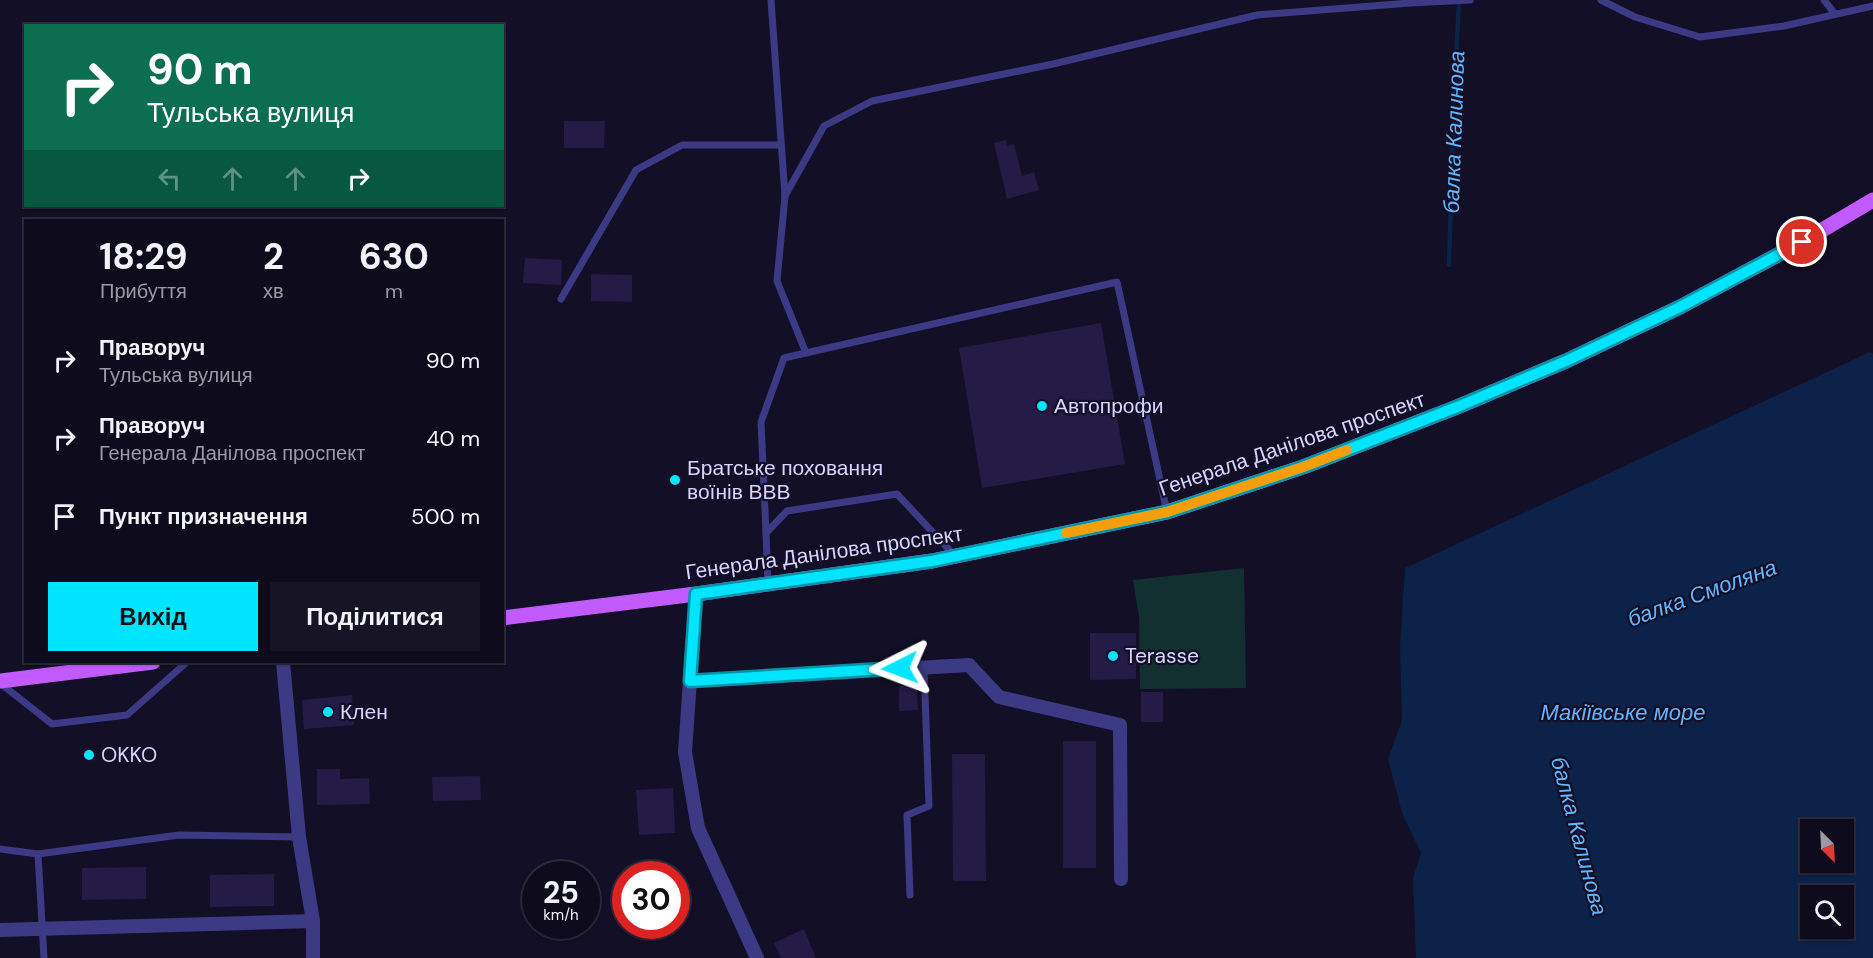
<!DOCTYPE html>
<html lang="uk">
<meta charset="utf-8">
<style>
body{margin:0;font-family:"DM Sans",sans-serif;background:#171425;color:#f1f3f6;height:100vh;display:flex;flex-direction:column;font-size:22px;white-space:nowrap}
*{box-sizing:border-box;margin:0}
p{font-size:20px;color:#9b9ba3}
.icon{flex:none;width:33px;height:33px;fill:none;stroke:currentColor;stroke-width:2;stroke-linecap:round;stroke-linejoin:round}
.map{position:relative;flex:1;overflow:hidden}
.drawer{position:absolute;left:24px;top:219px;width:480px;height:444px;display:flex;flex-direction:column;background:#0e0b1c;border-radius:0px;box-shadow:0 2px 4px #0004,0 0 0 2px #2e2b3b}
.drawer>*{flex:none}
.banner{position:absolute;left:24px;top:24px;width:480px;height:183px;border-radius:0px;box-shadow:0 2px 4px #0004,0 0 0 2px #2e2b3b;background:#0b6e4f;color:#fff;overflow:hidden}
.needle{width:39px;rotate:156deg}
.tools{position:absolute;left:1800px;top:819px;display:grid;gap:12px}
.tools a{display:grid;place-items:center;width:54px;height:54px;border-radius:0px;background:#0e0b1c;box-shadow:0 2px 4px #0004,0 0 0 2px #2e2b3b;font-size:30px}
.speed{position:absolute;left:522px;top:861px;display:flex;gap:12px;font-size:30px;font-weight:700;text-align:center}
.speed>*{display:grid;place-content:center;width:78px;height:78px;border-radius:50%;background:#0e0b1c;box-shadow:0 2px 4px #0004,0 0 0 2px #2e2b3b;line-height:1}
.speed small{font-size:15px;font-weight:400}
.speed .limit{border:9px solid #d22;background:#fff;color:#111}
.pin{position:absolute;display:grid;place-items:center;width:51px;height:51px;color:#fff;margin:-26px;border:3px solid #fff;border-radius:50%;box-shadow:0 2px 6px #0007}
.me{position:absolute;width:66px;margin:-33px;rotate:267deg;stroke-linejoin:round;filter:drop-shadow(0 0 4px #0008)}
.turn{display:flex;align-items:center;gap:21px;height:126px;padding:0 24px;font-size:27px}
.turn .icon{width:78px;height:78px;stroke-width:2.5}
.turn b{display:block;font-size:42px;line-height:51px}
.lanes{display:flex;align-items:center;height:57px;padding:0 24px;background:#0003;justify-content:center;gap:30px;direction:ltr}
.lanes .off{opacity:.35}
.eta{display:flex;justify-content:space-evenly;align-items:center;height:102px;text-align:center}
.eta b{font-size:36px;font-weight:700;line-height:42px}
.primary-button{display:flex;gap:12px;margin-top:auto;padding:12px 24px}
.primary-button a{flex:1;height:69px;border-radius:0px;background:#00e5ff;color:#111;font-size:24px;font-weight:700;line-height:69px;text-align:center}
.primary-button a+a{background:#171425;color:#f1f3f6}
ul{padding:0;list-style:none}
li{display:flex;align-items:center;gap:18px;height:78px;padding:0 24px}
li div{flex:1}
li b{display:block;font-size:22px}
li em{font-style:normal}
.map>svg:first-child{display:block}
</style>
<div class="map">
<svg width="1873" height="958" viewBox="0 0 1873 958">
<rect width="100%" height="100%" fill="#130f26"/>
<path fill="#12302f" d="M 1244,568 L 1246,688 L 1140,689 L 1139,617 L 1133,580 Z"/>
<path fill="#0c2248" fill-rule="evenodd" d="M 1870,352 L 1873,354 L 1873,958 L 1416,958 L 1413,878 L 1421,853 L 1402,813 L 1388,759 L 1402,721 L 1400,645 L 1405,568 ZM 1810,830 L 1844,830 L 1844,862 L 1810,862 ZM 1810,896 L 1844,896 L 1844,928 L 1810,928 Z"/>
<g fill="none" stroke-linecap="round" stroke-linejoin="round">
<path stroke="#0c2248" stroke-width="4.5" d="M 1449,265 L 1454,98 L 1459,1"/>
</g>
<g fill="#241b47">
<path d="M 564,121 L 605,121 L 604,148 L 564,148 Z"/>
<path d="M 1006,140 L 1007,146 L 1014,144 L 1022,176 L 1034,172 L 1039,190 L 1007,199 L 994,143 Z"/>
<path d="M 525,258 L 562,260 L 561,285 L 523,283 Z"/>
<path d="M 591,274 L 632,275 L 632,302 L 591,301 Z"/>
<path d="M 1101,323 L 1125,464 L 982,488 L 959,348 Z"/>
<path d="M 1090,633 L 1136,633 L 1136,679 L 1090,680 Z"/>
<path d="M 899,686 L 917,686 L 918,710 L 899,711 Z"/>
<rect x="1141" y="692" width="22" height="30"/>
<path d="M 352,695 L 354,725 L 304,729 L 302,700 Z"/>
<rect x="1063" y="741" width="33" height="127"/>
<path d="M 952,754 L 985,754 L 986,881 L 953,881 Z"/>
<path d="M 317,769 L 340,769 L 340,779 L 369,778 L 370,804 L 317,805 Z"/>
<path d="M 480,776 L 481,800 L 433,801 L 432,777 Z"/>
<path d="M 673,788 L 675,833 L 639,835 L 636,790 Z"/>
<path d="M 146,867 L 146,899 L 82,900 L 82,868 Z"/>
<path d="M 274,874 L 274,906 L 210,907 L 210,875 Z"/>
<path d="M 804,929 L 816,958 L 781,958 L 774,943 Z"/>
</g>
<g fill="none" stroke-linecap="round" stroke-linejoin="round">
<g stroke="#3d3a85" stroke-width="7">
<path d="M 771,0 L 785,196 L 777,281 L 806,353"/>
<path d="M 1601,0 L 1635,17 L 1700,37 L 1784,26 L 1873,6"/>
<path d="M 1824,0 L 1835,14"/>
<path d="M 785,196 L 824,126 L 872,101 L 1053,64 L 1257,15 L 1410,3 L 1470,0"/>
<path d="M 561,299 L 636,170 L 682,145 L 781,145"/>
<path d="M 766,533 L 761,422 L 784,358 L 1117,282 L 1167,512"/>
<path d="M 768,584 L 766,533 L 787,511 L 897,494 L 955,556"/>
<path d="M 0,683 L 52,724 L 127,715 L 187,662"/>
<path d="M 0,849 L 38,854 L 179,835 L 299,837"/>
<path d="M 38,854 L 44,958"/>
<path d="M 910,895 L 907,815 L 929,806 L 924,667"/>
</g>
<g stroke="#3d3a85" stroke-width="14">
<path d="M 696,594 L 685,752 L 698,828 L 757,958"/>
<path d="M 283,662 L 299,837 L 313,921 L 313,958"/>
<path d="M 690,681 L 969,665 L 999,697 L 1120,725 L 1121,879"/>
<path d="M 0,930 L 313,921"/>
</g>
<g stroke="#c25bff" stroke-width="15">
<path d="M 502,618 L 696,594 L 932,561 L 1167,512 L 1303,467 L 1457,407 L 1566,361 L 1680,307 L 1802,242 L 1873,200"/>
<path d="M 0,681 L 153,662"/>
</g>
</g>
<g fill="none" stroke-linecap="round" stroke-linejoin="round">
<g stroke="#0095a6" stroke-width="15">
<path id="route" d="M 900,668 L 690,681 L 696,594 L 932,561 L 1167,512 L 1303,467 L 1457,407 L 1566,361 L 1680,307 L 1802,242"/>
</g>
<use href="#route" stroke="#00e5ff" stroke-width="10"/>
<path stroke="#f59e0b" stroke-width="10" d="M 1066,533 L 1167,512 L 1303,467 L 1347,450"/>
</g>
<g fill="#00e5ff" stroke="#130f26" stroke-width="2">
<circle cx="1042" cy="406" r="6"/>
<circle cx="675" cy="480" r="6"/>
<circle cx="1113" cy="656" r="6"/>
<circle cx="328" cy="712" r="6"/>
<circle cx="89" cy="755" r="6"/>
</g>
<g text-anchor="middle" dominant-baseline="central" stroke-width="4.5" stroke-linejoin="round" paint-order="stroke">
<g font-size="21" fill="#d9d4ff" stroke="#130f26" text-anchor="start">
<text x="1054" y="406">Автопрофи</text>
<text x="687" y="468">Братське поховання<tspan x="687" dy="24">воїнів ВВВ</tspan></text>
<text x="1125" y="656">Terasse</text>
<text x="340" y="712">Клен</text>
<text x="101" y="755">OKKO</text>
</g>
<g font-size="21" fill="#d9d4ff" stroke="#130f26">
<text transform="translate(1292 444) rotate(-19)">Генерала Данілова проспект</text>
<text transform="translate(824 553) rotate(-8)">Генерала Данілова проспект</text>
</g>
<g font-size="22" font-style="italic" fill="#62b6ff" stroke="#130f26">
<text transform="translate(1454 132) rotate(-88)">балка Калинова</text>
<text transform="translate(1702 593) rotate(-20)">балка Смоляна</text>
<text x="1623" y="712">Макіївське море</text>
<text transform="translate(1579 836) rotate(75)">балка Калинова</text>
</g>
</g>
</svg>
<div class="tools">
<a><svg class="needle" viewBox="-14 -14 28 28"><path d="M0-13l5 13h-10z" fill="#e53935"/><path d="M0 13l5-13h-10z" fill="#9b9ba3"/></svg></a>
<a><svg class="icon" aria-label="search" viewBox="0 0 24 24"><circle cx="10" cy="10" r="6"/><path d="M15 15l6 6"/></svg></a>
</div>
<div class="speed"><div>25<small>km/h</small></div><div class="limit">30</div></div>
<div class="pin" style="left:1802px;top:242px;background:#d93025"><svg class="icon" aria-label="arrive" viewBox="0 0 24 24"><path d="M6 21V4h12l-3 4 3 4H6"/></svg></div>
<svg class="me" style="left:900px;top:668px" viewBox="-20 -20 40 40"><path d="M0-17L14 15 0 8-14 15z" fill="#00e5ff" stroke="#fff" stroke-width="4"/></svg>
<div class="banner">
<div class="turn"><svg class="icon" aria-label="right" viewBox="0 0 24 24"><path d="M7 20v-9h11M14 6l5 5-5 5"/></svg><div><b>90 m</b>Тульська вулиця</div></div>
<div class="lanes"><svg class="icon off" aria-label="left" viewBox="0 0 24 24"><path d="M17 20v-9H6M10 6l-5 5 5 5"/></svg><svg class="icon off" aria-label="ahead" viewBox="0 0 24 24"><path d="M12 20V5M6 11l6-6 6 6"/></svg><svg class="icon off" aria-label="ahead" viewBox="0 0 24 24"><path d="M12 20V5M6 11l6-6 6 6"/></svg><svg class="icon" aria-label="right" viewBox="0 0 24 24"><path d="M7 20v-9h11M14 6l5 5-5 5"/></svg></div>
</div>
<section class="drawer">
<div class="eta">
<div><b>18:29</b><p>Прибуття</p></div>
<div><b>2</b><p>хв</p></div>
<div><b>630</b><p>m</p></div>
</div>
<ul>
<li><svg class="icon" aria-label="right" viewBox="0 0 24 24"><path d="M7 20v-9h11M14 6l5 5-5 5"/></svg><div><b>Праворуч</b><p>Тульська вулиця</p></div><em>90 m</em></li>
<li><svg class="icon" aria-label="right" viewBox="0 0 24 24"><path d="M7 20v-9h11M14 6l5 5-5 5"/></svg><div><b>Праворуч</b><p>Генерала Данілова проспект</p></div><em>40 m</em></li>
<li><svg class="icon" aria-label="arrive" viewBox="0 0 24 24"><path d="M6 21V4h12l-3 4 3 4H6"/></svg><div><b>Пункт призначення</b></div><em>500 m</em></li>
</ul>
<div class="primary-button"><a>Вихід</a><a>Поділитися</a></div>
</section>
</div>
